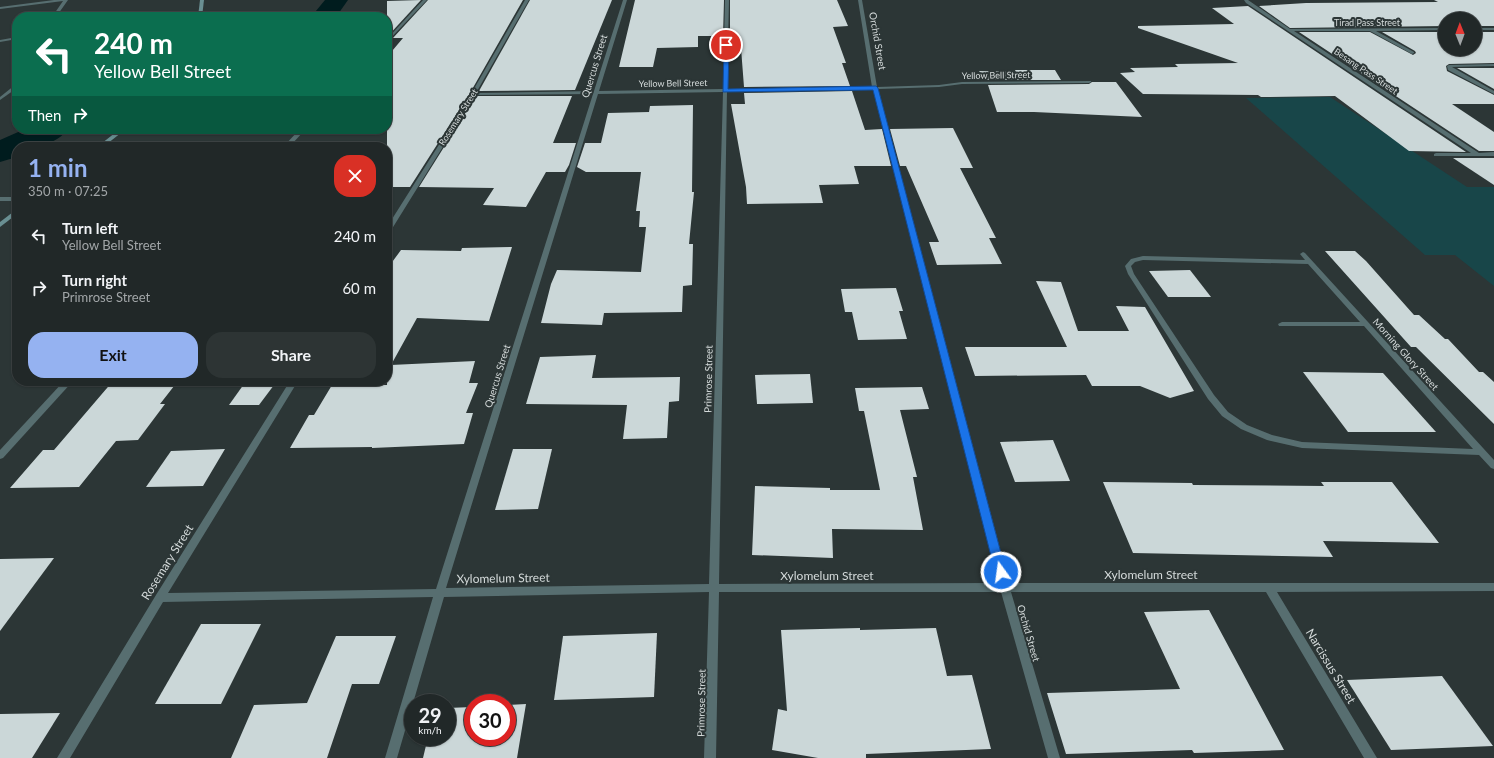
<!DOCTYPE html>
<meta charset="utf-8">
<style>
body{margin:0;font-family:Lato,sans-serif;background:#2d3434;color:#f1f3f6;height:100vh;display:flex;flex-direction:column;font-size:15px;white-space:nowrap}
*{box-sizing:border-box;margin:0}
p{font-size:13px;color:#a2a6a8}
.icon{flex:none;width:22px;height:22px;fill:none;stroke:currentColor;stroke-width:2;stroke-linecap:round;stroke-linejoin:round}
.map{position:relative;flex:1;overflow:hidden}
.panel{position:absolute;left:12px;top:142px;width:380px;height:244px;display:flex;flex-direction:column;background:#212828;border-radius:16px;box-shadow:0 1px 3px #0004,0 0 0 1px #3e4445}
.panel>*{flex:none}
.hud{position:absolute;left:12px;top:12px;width:380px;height:122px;border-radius:16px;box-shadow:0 1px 3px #0004,0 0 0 1px #3e4445;background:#0b6e4f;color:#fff;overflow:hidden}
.needle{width:26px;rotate:359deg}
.buttons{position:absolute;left:1438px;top:12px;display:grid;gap:8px}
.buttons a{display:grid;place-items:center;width:44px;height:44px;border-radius:50%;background:#212828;box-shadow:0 1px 3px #0004,0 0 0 1px #3e4445;font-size:20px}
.speed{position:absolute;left:404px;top:694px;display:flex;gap:8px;font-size:20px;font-weight:700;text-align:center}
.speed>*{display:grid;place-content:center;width:52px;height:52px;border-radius:50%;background:#212828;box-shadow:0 1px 3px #0004,0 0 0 1px #3e4445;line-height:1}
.speed small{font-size:10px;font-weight:400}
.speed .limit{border:6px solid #d22;background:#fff;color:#111}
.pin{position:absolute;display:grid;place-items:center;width:34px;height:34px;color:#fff;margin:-17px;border:2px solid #fff;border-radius:50%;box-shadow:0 1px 4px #0007}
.me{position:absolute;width:44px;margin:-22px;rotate:346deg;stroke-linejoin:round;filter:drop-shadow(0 0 3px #0008)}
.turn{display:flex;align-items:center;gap:14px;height:84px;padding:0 16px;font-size:18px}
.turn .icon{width:52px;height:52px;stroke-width:2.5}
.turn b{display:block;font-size:28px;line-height:34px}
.then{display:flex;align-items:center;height:38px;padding:0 16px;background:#0003;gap:8px;font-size:15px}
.round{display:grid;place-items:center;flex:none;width:42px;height:42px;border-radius:16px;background:#2d3434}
.summary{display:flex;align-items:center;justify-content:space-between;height:68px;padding:0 16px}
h1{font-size:24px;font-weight:700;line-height:30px;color:#95b2f1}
.button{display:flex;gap:8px;margin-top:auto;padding:8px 16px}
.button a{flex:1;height:46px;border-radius:16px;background:#95b2f1;color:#111;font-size:16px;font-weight:700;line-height:46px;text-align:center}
.button a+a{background:#2d3434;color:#f1f3f6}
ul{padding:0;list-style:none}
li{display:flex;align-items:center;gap:12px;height:52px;padding:0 16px}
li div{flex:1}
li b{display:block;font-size:15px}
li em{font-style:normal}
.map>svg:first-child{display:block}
</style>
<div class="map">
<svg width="1494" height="758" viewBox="0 0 1494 758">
<rect width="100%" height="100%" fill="#2c3636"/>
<path fill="#184649" d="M 1330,97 L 1467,187 L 1494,187 L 1494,286 L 1455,255 L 1425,255 L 1246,98 Z"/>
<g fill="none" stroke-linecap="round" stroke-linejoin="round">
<g fill="#001c1e" fill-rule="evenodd">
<path d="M 325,0 L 348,0 L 336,17 L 311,17 Z"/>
<path d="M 25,129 L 68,129 C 57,145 35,147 17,147 L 17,157 L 0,162 L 0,140 Z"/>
</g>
</g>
<g fill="#cbd7d8">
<path d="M 421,0 L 387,37 L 387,1 Z"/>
<path d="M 428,0 L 523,0 L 470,93 L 410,187 L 387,187 L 387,57 L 403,38 L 393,38 Z"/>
<path d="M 530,0 L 612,0 L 575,90 L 479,91 Z"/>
<path d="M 635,0 L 724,0 L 723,36 L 698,36 L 698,47 L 657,48 L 653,67 L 619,67 Z"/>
<path d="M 730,0 L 837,0 L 848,26 L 833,27 L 846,63 L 842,63 L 850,86 L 744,87 L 740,35 L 730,36 Z"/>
<path d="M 1434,0 L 1494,0 L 1494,26 L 1475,26 L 1475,19 L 1445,19 L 1445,26 L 1290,28 L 1259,6 L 1306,3 L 1438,2 Z"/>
<path d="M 1248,6 L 1466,152 L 1409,151 L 1335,96 L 1261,97 L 1258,95 L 1143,94 L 1120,73 L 1135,72 L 1130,68 L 1178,67 L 1175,64 L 1238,63 L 1138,28 L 1138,26 L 1234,24 L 1212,8 Z"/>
<path d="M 1299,32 L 1370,32 L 1413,55 L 1416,53 L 1415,51 L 1382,32 L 1445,32 L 1445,49 L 1475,49 L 1475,32 L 1494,32 L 1494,63 L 1449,64 L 1446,66 L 1447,71 L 1494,95 L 1494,104 L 1452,104 L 1494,132 L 1494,151 L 1479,151 Z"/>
<path d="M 1457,68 L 1494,68 L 1494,89 Z"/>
<path d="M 1015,70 L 1055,70 L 1061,80 L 986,80 L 979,71 L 1016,72 Z"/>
<path d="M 1092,82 L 1116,82 L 1142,117 L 1034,112 L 997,112 L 988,85 L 1089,84 Z"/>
<path d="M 852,91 L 865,130 L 882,129 L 891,166 L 854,166 L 859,184 L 819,185 L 823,203 L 747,204 L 746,187 L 731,104 L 745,104 L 744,93 Z"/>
<path d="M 476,96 L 572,96 L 553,143 L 576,143 L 569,165 L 565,172 L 546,172 L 526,207 L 483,205 L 494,188 L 419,187 Z"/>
<path d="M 693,105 L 692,192 L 694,192 L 689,244 L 693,244 L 692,285 L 683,286 L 682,312 L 604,313 L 602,325 L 541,323 L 551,284 L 557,270 L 641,272 L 646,227 L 639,227 L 640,211 L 636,211 L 641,172 L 586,172 L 577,167 L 585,143 L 601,143 L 608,113 L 649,112 L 650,106 Z"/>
<path d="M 953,128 L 973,168 L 960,168 L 996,238 L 989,238 L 1002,264 L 937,265 L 929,242 L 939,242 L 906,166 L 900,166 L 890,129 Z"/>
<path d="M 1453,158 L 1494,158 L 1494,185 Z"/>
<path d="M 512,247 L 489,321 L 417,318 L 391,365 L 475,361 L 469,383 L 478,383 L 466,413 L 473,413 L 464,444 L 372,448 L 372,447 L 290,448 L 309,415 L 314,415 L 332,385 L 387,385 L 387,269 L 401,250 L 461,251 L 462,248 Z"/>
<path d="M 1325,251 L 1355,251 L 1366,261 L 1414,315 L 1419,315 L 1445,339 L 1448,339 L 1479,372 L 1483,372 L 1494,382 L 1494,424 L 1416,347 L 1411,347 Z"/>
<path d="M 1190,270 L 1211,297 L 1168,297 L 1149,271 Z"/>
<path d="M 1036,281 L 1061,282 L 1078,331 L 1129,331 L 1116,306 L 1145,307 L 1194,391 L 1170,398 L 1140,386 L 1092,386 L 1086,375 L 975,376 L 965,347 L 1067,347 Z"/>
<path d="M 896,288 L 903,311 L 899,311 L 907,339 L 858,340 L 852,312 L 845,312 L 841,289 Z"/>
<path d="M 596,355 L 592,378 L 680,377 L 679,401 L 669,402 L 667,438 L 623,439 L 627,405 L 526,404 L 540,357 Z"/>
<path d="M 1303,372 L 1383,373 L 1436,432 L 1348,432 Z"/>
<path d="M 810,374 L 813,403 L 757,404 L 755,375 Z"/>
<path d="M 113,381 L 178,381 L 160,404 L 165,404 L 138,440 L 116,441 L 79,487 L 10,488 L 43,450 L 54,450 Z"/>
<path d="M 244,384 L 274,385 L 259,405 L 229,405 Z"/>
<path d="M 922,387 L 929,409 L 900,410 L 917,477 L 913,477 L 923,530 L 832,529 L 833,558 L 752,555 L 755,486 L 830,488 L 830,490 L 880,490 L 864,411 L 859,411 L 855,388 Z"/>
<path d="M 1053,440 L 1070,481 L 1015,482 L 1000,442 Z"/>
<path d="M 225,449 L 203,486 L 146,487 L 171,451 Z"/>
<path d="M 513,449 L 552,449 L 538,509 L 495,510 Z"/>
<path d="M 1103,482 L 1192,483 L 1193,485 L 1324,486 L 1321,482 L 1392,482 L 1439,543 L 1323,541 L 1333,557 L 1133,553 Z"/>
<path d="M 54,558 L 0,631 L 0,559 Z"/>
<path d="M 1209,610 L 1284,750 L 1194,753 L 1192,750 L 1066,754 L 1047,693 L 1180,689 L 1144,612 Z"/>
<path d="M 201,624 L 261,624 L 221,704 L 155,704 Z"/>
<path d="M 860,628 L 860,630 L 936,628 L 947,676 L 972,675 L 991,749 L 866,754 L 866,758 L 818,758 L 772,750 L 778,709 L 787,711 L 781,630 Z"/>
<path d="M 657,633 L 654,697 L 554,700 L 563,636 Z"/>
<path d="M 336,636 L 396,636 L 379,684 L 352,684 L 327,758 L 231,758 L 254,705 L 307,703 Z"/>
<path d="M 1442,676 L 1493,746 L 1391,750 L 1347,680 Z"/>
<path d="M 526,704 L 517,758 L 423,758 L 428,737 L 447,737 L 447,708 L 473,707 L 473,737 L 507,737 L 507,705 Z"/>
<path d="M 60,713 L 32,758 L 0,758 L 0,714 Z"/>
</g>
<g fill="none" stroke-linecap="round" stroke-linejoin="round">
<g fill="#576e70" fill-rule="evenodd">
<path d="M 54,0 L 68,0 L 56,17 L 52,17 L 63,1 L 0,9 L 0,7 Z"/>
<path d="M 423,0 L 427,0 L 387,42 L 387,39 Z"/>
<path d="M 525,0 L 529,0 L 476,93 L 594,91 L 623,0 L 627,0 L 599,91 L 723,89 L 725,0 L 729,0 L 727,89 L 872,87 L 858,0 L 862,0 L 877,87 L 939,85 L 962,82 L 1091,81 L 1091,82 L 1089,83 L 962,84 L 939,87 L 878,89 L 1009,583 L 1494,583 L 1494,591 L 1277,592 L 1377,758 L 1364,758 L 1266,592 L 1011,592 L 1060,758 L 1048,758 L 1001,592 L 719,592 L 716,758 L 704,758 L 709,592 L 444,597 L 397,758 L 385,758 L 433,597 L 163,602 L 70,758 L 57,758 L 156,595 L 290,381 L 298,381 L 168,593 L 436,589 L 593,94 L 475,95 L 390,232 L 387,234 L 387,227 L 471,94 ZM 873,89 L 999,583 L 719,584 L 727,92 ZM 723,92 L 709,584 L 446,588 L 598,94 Z"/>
<path d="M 1244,0 L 1248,0 L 1290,29 L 1445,28 L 1445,30 L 1376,31 L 1414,52 L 1414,53 L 1412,54 L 1370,31 L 1294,31 L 1479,153 L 1494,152 L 1494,156 L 1434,156 L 1434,154 L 1436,153 L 1471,153 L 1246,3 Z"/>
<rect x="1475" y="28" width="19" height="2"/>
<path d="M 17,37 L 17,39 L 0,42 L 0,40 Z"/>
<path d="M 1494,64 L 1494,66 L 1452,67 L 1494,91 L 1494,94 L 1448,70 L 1447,66 L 1449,65 Z"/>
<path d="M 15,85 L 17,85 L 17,88 L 0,100 L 0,97 Z"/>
<path d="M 300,129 L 306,129 L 289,147 L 283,147 Z"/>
<rect x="0" y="197" width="17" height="4"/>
<path d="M 1303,252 L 1305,253 L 1494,460 L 1494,469 L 1491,468 L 1479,455 L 1302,448 L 1267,440 L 1241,429 L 1222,416 L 1208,399 L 1128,274 L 1125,266 L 1131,259 L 1143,256 L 1305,260 L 1300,254 ZM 1143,260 L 1308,264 L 1360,322 L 1282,322 L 1278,324 L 1279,326 L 1364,326 L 1473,449 L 1302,442 L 1272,435 L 1247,425 L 1228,412 L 1214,395 L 1134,274 L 1131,266 L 1135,262 Z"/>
<path d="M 64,381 L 73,381 L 3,458 L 0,459 L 0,450 Z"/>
</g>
<g fill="#698f92" fill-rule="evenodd">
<path d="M 200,0 L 204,0 L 202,17 L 198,17 Z"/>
<path d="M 120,129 L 126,129 L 103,147 L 97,147 Z"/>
<path d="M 17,209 L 17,214 L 0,227 L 0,222 Z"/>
</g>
</g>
<path fill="#1a73e8" stroke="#114b97" d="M 724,44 L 729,45 L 728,89 L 876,86 L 878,88 L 1006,572 L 1005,576 L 1001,577 L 997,576 L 995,572 L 873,90 L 723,92 Z"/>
<g text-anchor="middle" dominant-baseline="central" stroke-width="4" stroke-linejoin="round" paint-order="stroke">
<g font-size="9" fill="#d4dada" stroke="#2c3636">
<text x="1367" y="22">Tirad Pass Street</text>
<text transform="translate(1366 71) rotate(34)">Besang Pass Street</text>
<text transform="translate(996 75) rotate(-1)">Yellow Bell Street</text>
<text transform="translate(673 83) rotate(-1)">Yellow Bell Street</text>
<text transform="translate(458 117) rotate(-58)">Rosemary Street</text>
</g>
<g font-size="10" fill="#d4dada" stroke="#2c3636">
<text transform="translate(878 41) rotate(80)">Orchid Street</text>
<text transform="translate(594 66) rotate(-73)">Quercus Street</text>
<text transform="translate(1406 354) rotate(48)">Morning Glory Street</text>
<text transform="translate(497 376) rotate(-73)">Quercus Street</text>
<text transform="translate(708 379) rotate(-89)">Primrose Street</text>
<text transform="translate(1029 633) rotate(74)">Orchid Street</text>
<text transform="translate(701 703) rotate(-89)">Primrose Street</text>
</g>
<g font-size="12" fill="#d4dada" stroke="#2c3636">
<text transform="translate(167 562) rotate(-58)">Rosemary Street</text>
<text x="1151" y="574">Xylomelum Street</text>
<text x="827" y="575">Xylomelum Street</text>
<text transform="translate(503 578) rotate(-1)">Xylomelum Street</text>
<text transform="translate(1331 666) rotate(59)">Narcissus Street</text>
</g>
</g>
</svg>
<div class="buttons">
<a><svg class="needle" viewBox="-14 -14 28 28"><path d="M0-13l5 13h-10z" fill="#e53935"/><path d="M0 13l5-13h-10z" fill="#a2a6a8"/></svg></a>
</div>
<div class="speed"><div>29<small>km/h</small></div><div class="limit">30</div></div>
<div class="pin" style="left:726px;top:45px;background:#d93025"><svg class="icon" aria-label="arrive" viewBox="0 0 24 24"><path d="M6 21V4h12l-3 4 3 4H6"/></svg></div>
<svg class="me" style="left:1001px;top:572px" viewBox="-20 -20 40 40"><circle r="17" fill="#1a73e8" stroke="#fff" stroke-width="3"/><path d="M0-11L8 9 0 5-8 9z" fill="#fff"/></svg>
<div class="hud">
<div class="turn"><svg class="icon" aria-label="left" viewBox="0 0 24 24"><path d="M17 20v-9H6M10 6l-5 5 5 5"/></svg><div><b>240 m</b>Yellow Bell Street</div></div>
<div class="then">Then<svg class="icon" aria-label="right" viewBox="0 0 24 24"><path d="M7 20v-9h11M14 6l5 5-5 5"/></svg></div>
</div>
<section class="panel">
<div class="summary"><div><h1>1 min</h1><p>350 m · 07:25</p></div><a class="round" style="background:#d93025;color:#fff"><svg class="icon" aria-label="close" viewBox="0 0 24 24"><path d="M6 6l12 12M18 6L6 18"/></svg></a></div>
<ul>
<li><svg class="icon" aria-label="left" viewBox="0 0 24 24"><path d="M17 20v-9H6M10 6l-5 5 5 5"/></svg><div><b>Turn left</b><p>Yellow Bell Street</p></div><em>240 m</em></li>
<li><svg class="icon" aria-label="right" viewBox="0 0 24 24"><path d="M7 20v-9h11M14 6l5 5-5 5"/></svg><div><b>Turn right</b><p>Primrose Street</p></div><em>60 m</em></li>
</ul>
<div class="button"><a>Exit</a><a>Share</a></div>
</section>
</div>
